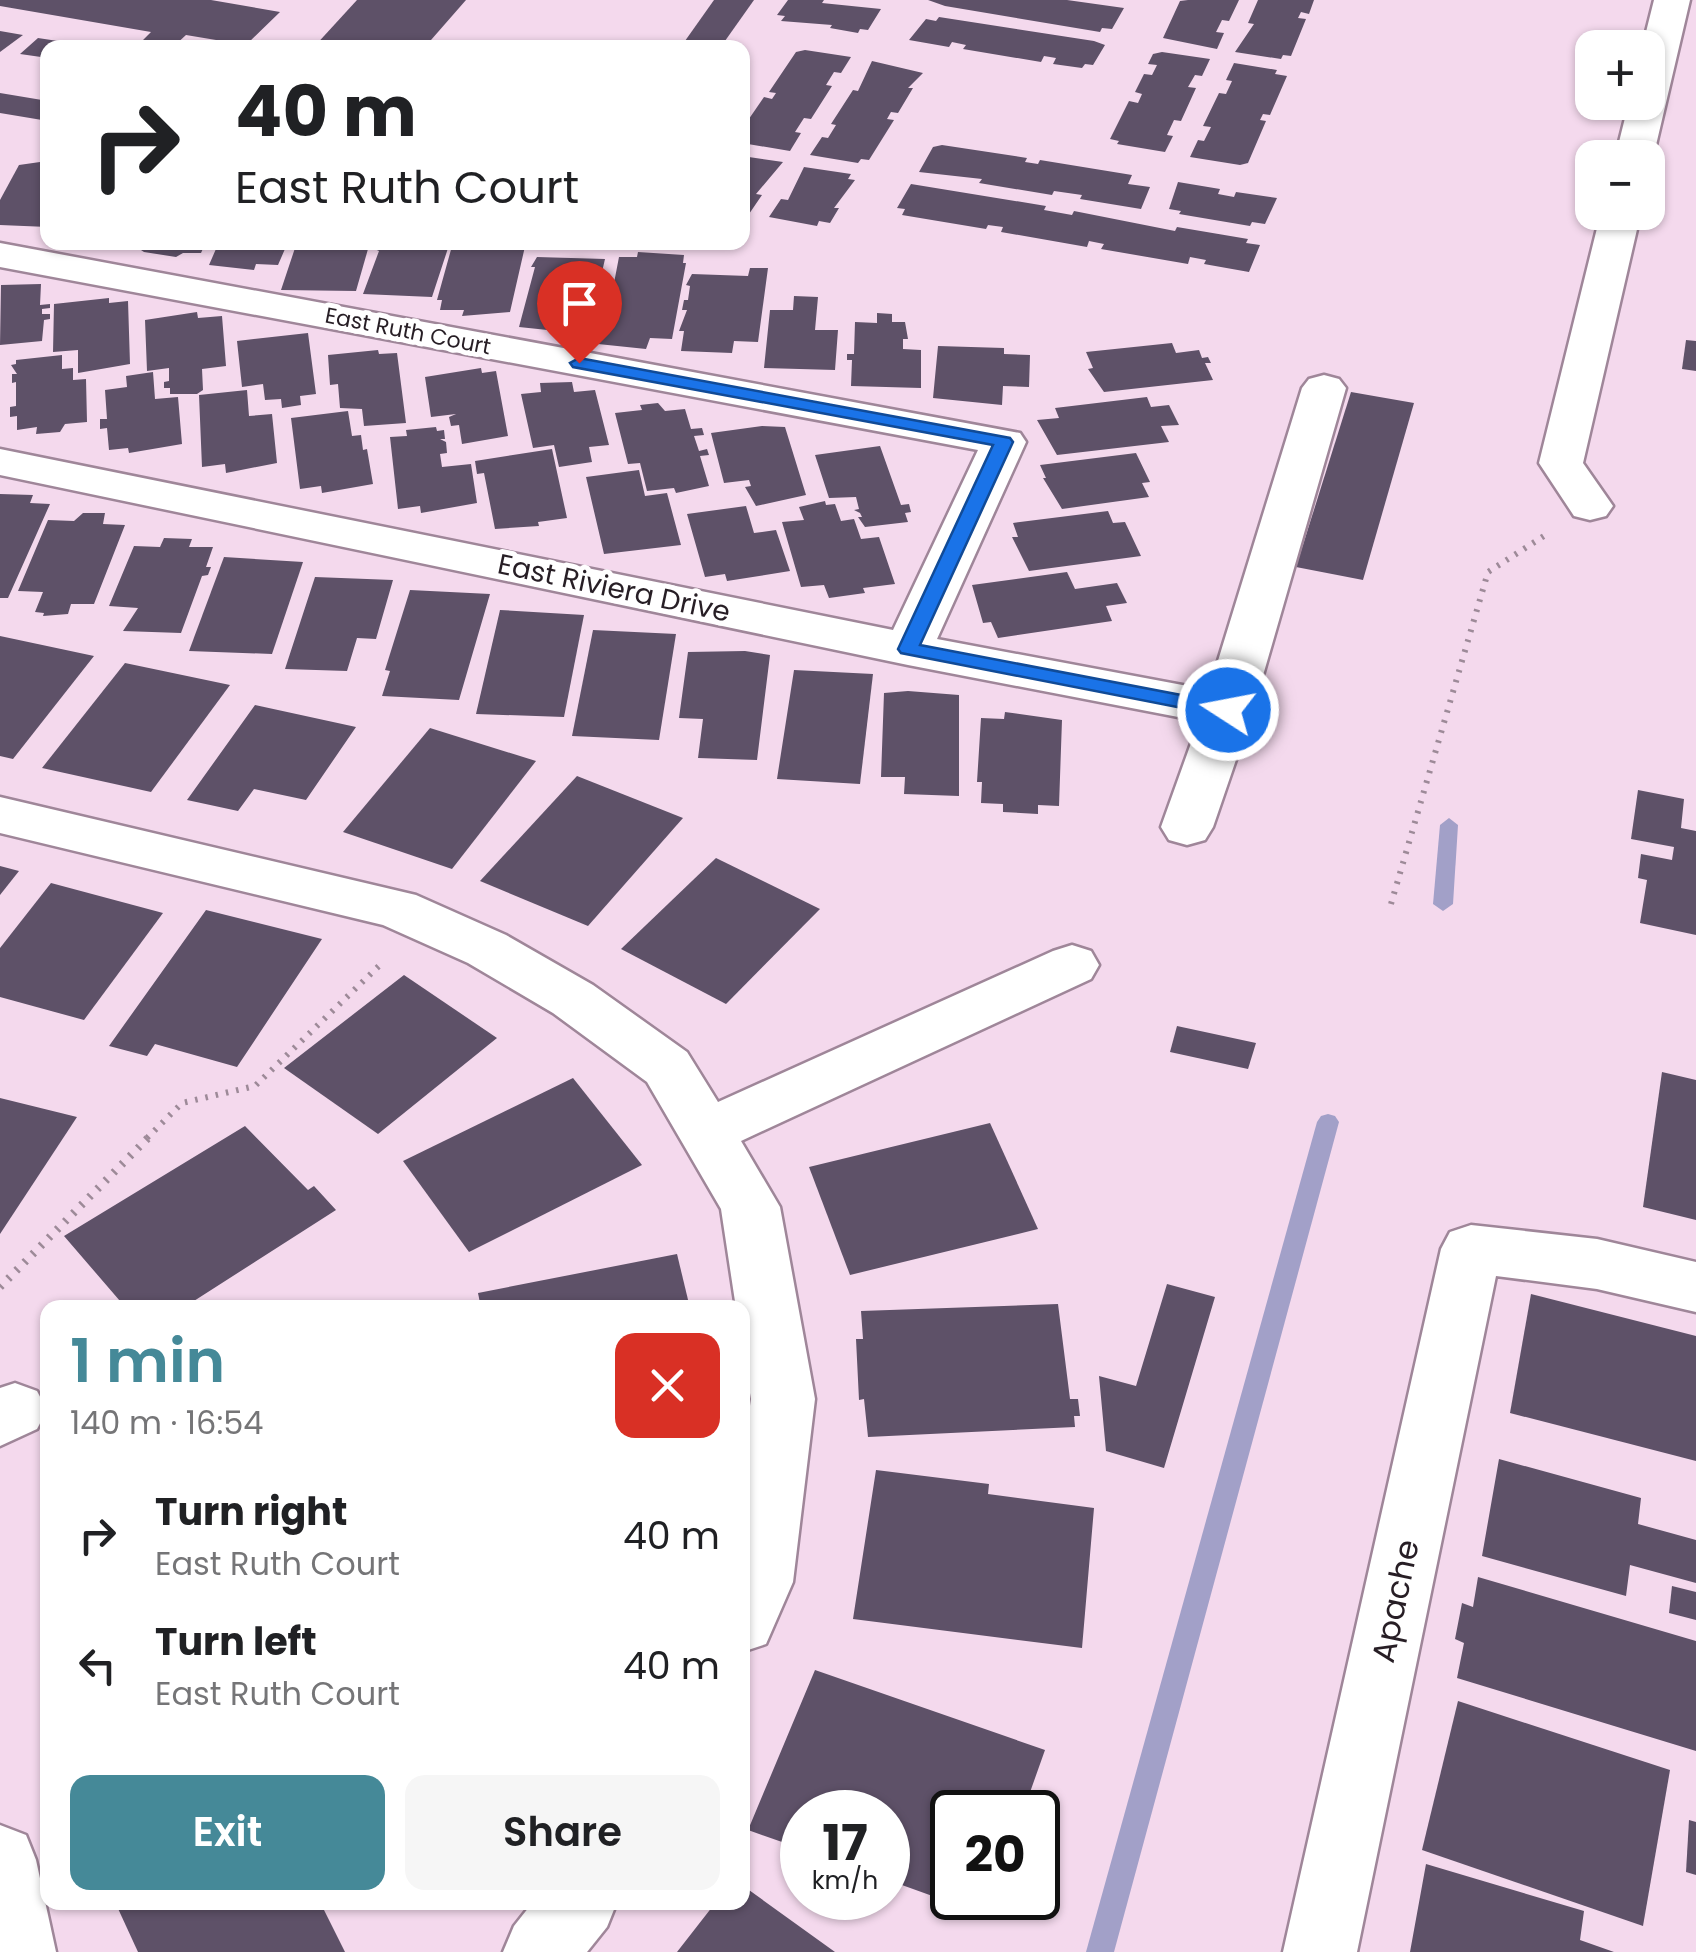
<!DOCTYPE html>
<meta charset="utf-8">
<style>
body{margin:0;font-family:Poppins,sans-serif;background:#f6f6f6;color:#202124;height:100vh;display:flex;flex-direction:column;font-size:38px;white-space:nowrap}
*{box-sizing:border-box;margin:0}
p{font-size:32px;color:#757577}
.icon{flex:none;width:55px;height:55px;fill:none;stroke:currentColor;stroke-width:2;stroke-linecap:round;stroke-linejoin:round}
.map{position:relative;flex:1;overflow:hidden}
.details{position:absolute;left:40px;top:1300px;width:710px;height:610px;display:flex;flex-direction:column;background:#fff;border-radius:20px;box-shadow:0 2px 8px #0004}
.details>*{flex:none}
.top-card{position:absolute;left:40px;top:40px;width:710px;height:210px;border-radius:20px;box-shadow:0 2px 8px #0004;background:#fff;color:#202124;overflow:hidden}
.tools{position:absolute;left:1575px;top:30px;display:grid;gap:20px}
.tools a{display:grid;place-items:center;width:90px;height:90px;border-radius:20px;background:#fff;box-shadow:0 2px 8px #0004;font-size:50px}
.speed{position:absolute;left:780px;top:1790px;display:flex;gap:20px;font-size:50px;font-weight:700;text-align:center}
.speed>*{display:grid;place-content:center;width:130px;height:130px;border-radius:50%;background:#fff;box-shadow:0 2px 8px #0004;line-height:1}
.speed small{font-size:25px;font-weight:400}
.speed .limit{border:5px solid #111;border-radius:15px;background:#fff;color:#111}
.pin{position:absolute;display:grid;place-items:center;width:85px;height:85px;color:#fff;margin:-102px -42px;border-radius:50% 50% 50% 0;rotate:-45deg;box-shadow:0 0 10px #0007}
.pin .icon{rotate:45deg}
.me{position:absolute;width:110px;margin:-55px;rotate:281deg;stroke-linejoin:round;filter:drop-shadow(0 0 8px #0008)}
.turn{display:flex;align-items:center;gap:35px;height:210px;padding:0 30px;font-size:45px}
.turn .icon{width:130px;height:130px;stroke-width:2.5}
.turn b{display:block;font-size:70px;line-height:85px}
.round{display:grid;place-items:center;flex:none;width:105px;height:105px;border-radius:20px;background:#f6f6f6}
.headline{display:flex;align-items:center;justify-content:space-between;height:170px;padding:0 30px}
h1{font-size:60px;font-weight:600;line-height:75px;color:#458998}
.action{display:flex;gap:20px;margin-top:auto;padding:20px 30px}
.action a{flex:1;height:115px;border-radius:20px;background:#458998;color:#fff;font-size:40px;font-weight:600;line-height:115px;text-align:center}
.action a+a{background:#f6f6f6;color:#202124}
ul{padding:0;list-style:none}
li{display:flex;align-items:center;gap:30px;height:130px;padding:0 30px}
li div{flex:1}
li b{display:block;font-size:38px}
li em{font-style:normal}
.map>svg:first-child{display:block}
</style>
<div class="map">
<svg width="1696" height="1952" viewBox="0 0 1696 1952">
<rect width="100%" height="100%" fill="#f4d9ed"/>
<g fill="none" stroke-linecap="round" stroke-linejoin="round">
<g fill="#a2a0c8" fill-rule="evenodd">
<path d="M 1449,818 L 1458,825 L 1453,904 L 1443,911 L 1433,904 L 1440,825 Z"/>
<path d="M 1328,1114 L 1335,1116 L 1339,1122 L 1114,1952 L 1086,1952 L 1317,1122 L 1321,1116 Z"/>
</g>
</g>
<g fill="#5e5168">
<path d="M 0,0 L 211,0 L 280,12 L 246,45 L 186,35 L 173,47 L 141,42 L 151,32 L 0,6 Z"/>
<path d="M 357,0 L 466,0 L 424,48 L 313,48 Z"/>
<path d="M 714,0 L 754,0 L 720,48 L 680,48 Z"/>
<path d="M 788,0 L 824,0 L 822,3 L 881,9 L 868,30 L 860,29 L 858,33 L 830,28 L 832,25 L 781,21 L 785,16 L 777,15 Z"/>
<path d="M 928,0 L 1067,0 L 1124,8 L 1112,29 L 1102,28 L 1100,32 L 945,6 Z"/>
<path d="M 1188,0 L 1239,0 L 1229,21 L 1222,20 L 1216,32 L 1224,33 L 1217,49 L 1163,38 L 1180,1 Z"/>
<path d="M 1258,0 L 1314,0 L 1309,14 L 1301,12 L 1298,18 L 1306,19 L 1291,56 L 1283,55 L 1281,59 L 1235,52 L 1254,24 L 1248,23 Z"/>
<path d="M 939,17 L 1094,41 L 1105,45 L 1093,65 L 1085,64 L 1082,68 L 1053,64 L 1056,58 L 1044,56 L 1041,62 L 963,49 L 966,45 L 952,42 L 949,47 L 909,40 L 926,19 L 936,21 Z"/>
<path d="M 0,31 L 23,35 L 0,52 Z"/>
<path d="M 38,38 L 84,45 L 83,48 L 48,48 L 48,58 L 20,54 Z"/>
<path d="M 805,50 L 851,57 L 841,73 L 834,72 L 826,85 L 832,86 L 811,119 L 804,118 L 795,132 L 801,133 L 790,151 L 742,143 L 742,129 L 764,97 L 772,99 L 776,93 L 769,92 L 796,52 Z"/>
<path d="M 1162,52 L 1210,59 L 1202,76 L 1195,75 L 1188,87 L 1196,88 L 1181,121 L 1174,120 L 1167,135 L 1173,136 L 1165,152 L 1117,144 L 1119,141 L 1110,139 L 1129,101 L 1138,103 L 1142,94 L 1135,92 L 1144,74 L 1152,75 L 1157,65 L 1148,64 L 1153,54 Z"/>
<path d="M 872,61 L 923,73 L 908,88 L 913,88 L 898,113 L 891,112 L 887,119 L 894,120 L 869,160 L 861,159 L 858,163 L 810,155 L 822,137 L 828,138 L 836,125 L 831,124 L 853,90 L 858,91 Z"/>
<path d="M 1234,63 L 1277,70 L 1275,74 L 1287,76 L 1270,115 L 1263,114 L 1260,120 L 1266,121 L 1248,163 L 1240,165 L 1190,157 L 1198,140 L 1204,141 L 1211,127 L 1203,126 L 1219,93 L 1226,94 L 1232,81 L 1226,80 Z"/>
<path d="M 0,93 L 48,101 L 48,121 L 0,113 Z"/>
<path d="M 942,145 L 1027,158 L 1025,162 L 1038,164 L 1040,160 L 1132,175 L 1128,184 L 1150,187 L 1141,209 L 1080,199 L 1082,195 L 1054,191 L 1052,195 L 979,183 L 982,179 L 919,172 L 933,147 Z"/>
<path d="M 742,156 L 783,162 L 756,194 L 762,195 L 749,214 L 742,213 Z"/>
<path d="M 40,162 L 48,163 L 48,227 L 0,225 L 0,200 L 19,165 Z"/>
<path d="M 804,167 L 851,174 L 848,179 L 855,180 L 834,208 L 839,208 L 830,223 L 819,221 L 817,226 L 769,217 L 781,199 L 788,200 Z"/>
<path d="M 1178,182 L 1220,189 L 1218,194 L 1234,197 L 1236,192 L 1277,198 L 1265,224 L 1252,222 L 1250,226 L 1179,214 L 1181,211 L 1169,209 Z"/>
<path d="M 911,184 L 1046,206 L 1044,210 L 1072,215 L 1074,211 L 1175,231 L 1177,227 L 1248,239 L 1246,243 L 1260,245 L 1249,272 L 1204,264 L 1206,260 L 1190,257 L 1188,264 L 1101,249 L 1104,244 L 1089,241 L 1087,247 L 1001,232 L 1003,227 L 988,225 L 986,229 L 902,215 L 905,209 L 897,208 Z"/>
<path d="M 141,242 L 206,242 L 201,253 L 183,253 L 176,257 L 144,252 L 138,248 Z"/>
<path d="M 219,242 L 288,242 L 278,265 L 256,264 L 254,270 L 209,265 Z"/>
<path d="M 297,242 L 370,242 L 356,291 L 281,290 Z"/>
<path d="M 382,242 L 450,242 L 432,297 L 363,294 L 379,251 L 370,247 L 380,248 Z"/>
<path d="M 456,242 L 526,242 L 510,312 L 462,316 L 464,310 L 440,310 L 442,300 L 437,300 L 452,246 Z"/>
<path d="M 638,252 L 684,255 L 683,263 L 686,263 L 672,339 L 650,338 L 646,349 L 598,344 L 610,305 L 604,304 L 609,282 L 614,283 L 619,257 L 637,257 Z"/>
<path d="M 537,257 L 605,259 L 589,328 L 558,327 L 557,331 L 519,327 L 535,267 L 531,267 Z"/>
<path d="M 750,268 L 768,268 L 758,342 L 734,341 L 732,353 L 681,351 L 684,331 L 679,331 L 687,310 L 682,310 L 684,300 L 688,300 L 690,286 L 686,285 L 692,274 L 748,276 Z"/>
<path d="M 41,284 L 40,305 L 50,304 L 50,308 L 42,309 L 42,314 L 50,314 L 50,319 L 44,320 L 42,341 L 0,345 L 1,285 Z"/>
<path d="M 794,296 L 818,297 L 815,330 L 838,330 L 835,370 L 764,368 L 770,310 L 793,310 Z"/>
<path d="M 109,298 L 109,303 L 128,301 L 130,364 L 78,373 L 78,350 L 53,352 L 54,304 Z"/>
<path d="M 197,312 L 198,318 L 222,316 L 226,366 L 202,369 L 203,390 L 197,394 L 170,394 L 170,388 L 164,388 L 164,382 L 169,381 L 169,368 L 147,371 L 145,320 Z"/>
<path d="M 877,313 L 892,314 L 892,322 L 905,322 L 908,339 L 903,339 L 903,349 L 921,350 L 921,388 L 851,386 L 852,360 L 847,360 L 847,354 L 854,354 L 855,322 L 877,323 Z"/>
<path d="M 308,333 L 316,394 L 300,396 L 301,405 L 282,408 L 281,399 L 265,400 L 263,384 L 242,387 L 237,341 Z"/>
<path d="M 1686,340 L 1696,341 L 1696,371 L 1682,369 Z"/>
<path d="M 1172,343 L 1176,353 L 1199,350 L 1202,358 L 1208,357 L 1211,363 L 1205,363 L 1213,380 L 1104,392 L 1088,369 L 1093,368 L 1086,352 Z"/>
<path d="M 938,346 L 1004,348 L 1004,354 L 1030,355 L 1029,387 L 1003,386 L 1002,405 L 933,398 Z"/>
<path d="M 378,350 L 379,354 L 397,353 L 406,423 L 364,426 L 362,409 L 340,408 L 338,384 L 330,385 L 328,355 Z"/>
<path d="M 62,355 L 62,369 L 73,368 L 73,380 L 86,379 L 87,422 L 65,424 L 60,432 L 36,434 L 37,427 L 17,430 L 17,416 L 10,417 L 10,407 L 16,406 L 16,382 L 12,383 L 12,374 L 17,374 L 11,365 L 16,364 L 16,360 Z"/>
<path d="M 481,368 L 482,373 L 496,371 L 508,436 L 462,444 L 459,425 L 451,426 L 449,417 L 456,414 L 431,417 L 425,377 Z"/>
<path d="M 153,372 L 155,399 L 178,397 L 182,444 L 129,453 L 128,448 L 109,450 L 107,428 L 100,429 L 100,419 L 107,419 L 105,390 L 127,387 L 126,376 Z"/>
<path d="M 572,382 L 574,392 L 595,390 L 609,445 L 589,447 L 592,462 L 559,467 L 554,445 L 533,448 L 521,394 L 541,392 L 540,383 Z"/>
<path d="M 247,390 L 249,416 L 272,414 L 277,463 L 226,473 L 225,464 L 202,467 L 199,395 Z"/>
<path d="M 1351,392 L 1414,403 L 1363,580 L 1296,567 Z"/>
<path d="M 1147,397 L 1151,407 L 1169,405 L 1179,425 L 1161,426 L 1169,442 L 1057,455 L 1037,420 L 1059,418 L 1055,408 Z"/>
<path d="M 658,403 L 665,411 L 685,409 L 691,429 L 702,428 L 704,435 L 694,436 L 699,451 L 707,449 L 709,455 L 700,456 L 709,486 L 676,493 L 674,488 L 647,491 L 640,463 L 628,464 L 615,413 L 642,410 L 640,405 Z"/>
<path d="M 348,411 L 352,436 L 361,435 L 363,450 L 367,449 L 373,484 L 322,493 L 321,486 L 300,489 L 291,418 Z"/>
<path d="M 762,426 L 785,427 L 806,495 L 756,506 L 745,487 L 751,486 L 749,480 L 724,483 L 711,433 Z"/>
<path d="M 436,427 L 437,431 L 444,430 L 445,439 L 440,439 L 446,442 L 447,453 L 440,454 L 442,467 L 471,464 L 477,503 L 421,513 L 420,506 L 398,509 L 390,437 L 407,436 L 406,430 Z"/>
<path d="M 880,446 L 901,505 L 909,504 L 911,512 L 905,513 L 908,522 L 865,527 L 858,517 L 862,517 L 860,513 L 854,510 L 859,509 L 856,497 L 829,498 L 815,455 Z"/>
<path d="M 552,449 L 567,518 L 538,522 L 539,526 L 495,529 L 484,473 L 477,474 L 475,461 Z"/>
<path d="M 1136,453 L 1150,482 L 1142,483 L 1149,497 L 1062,509 L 1043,478 L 1046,478 L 1040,465 Z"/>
<path d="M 639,470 L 645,496 L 667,493 L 681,545 L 604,554 L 586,477 Z"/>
<path d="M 0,494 L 33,495 L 30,503 L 50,504 L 8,598 L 0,598 Z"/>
<path d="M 825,501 L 826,505 L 835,504 L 841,521 L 854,519 L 861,539 L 879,537 L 895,584 L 863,588 L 865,593 L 829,598 L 824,585 L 801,587 L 782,522 L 804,520 L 799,507 Z"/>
<path d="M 746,506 L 754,533 L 776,530 L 790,571 L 727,581 L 725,574 L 705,577 L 687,514 Z"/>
<path d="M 1108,511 L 1113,523 L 1125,522 L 1141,556 L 1029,571 L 1012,537 L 1018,537 L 1013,523 Z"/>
<path d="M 83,513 L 105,513 L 103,524 L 125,525 L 94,604 L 71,604 L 68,614 L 43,616 L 44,613 L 35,612 L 43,592 L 18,591 L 48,520 L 74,521 Z"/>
<path d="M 164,538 L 192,539 L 189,547 L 213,547 L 206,567 L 211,567 L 208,575 L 202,576 L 181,633 L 123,631 L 138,608 L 109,606 L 134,546 L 160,547 Z"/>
<path d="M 224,557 L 303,562 L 272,654 L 189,651 Z"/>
<path d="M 1067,572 L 1075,589 L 1117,583 L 1127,603 L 1106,606 L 1112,621 L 998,638 L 991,622 L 983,623 L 972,585 Z"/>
<path d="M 315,577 L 393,580 L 376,639 L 357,638 L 347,671 L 285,669 Z"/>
<path d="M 410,590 L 490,594 L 459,700 L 382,696 L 390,671 L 385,670 Z"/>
<path d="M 500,610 L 584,615 L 564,717 L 476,714 Z"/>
<path d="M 593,630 L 676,634 L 659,740 L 572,736 Z"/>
<path d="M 0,636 L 94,656 L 13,759 L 0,756 Z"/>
<path d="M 745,651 L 770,655 L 757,760 L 698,758 L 703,719 L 679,718 L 688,652 Z"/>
<path d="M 125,663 L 230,685 L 151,792 L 42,768 Z"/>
<path d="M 794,670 L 873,674 L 860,784 L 777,779 Z"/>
<path d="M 908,691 L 959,695 L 959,796 L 904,794 L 905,777 L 881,777 L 884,693 Z"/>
<path d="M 255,705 L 356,727 L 306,800 L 254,789 L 238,811 L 187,800 Z"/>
<path d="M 1005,712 L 1062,720 L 1059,806 L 1038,805 L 1038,814 L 1003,812 L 1003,804 L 981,803 L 982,782 L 977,782 L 981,718 L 1004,719 Z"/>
<path d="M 430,728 L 536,761 L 452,869 L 343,832 Z"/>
<path d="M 577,776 L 683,818 L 588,926 L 480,881 Z"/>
<path d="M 1638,790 L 1684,799 L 1681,828 L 1696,831 L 1696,935 L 1640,923 L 1647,880 L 1638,878 L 1641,854 L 1672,860 L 1674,847 L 1631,839 Z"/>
<path d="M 716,858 L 820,909 L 726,1004 L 621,949 Z"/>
<path d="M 0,866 L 19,871 L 0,895 Z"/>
<path d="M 51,883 L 163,913 L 84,1020 L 0,997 L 0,948 Z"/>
<path d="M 206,910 L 322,939 L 237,1067 L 155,1044 L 147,1056 L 109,1046 Z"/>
<path d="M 404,975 L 497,1038 L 378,1134 L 284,1068 Z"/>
<path d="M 1177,1026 L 1256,1043 L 1248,1069 L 1170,1052 Z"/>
<path d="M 1662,1072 L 1696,1080 L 1696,1220 L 1643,1207 Z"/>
<path d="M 573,1078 L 642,1165 L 469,1252 L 403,1161 Z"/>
<path d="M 0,1098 L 77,1117 L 0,1234 Z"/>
<path d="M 990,1123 L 1038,1229 L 850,1275 L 809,1167 Z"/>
<path d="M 245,1126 L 308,1190 L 314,1186 L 336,1210 L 183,1308 L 126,1308 L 64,1236 Z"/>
<path d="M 677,1254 L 690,1308 L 481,1308 L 478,1293 Z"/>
<path d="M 1167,1284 L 1215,1297 L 1164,1468 L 1106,1451 L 1099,1376 L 1136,1386 Z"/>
<path d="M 1531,1294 L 1696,1336 L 1696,1461 L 1510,1413 Z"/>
<path d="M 1058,1304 L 1070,1399 L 1078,1399 L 1080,1416 L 1074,1416 L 1075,1427 L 868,1437 L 864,1399 L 859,1400 L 856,1339 L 863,1339 L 861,1311 Z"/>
<path d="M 1499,1459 L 1641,1498 L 1638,1524 L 1696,1540 L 1696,1583 L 1630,1565 L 1626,1596 L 1482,1556 Z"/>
<path d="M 876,1470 L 989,1484 L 988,1494 L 1094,1508 L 1082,1648 L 853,1619 Z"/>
<path d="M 1478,1577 L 1696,1641 L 1696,1751 L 1457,1678 L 1464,1643 L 1455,1639 L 1462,1603 L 1473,1607 Z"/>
<path d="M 1672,1586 L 1696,1592 L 1696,1620 L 1669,1613 Z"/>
<path d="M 815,1670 L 1045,1750 L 1023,1812 L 952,1812 L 952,1898 L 994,1898 L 988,1916 L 888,1880 L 888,1812 L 802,1812 L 802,1849 L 748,1830 Z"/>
<path d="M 1458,1701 L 1670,1770 L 1643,1926 L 1422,1850 Z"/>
<path d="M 1689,1820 L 1696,1822 L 1696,1875 L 1686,1872 Z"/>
<path d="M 1426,1864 L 1584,1911 L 1580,1940 L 1614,1952 L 1410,1952 Z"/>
<path d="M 742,1885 L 835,1952 L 677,1952 L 716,1902 L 742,1902 Z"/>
<path d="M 115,1902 L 320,1902 L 345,1952 L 138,1952 Z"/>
</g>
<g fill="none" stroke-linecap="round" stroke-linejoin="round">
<g stroke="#9f8699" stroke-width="5">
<g id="minor">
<path d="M 1654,0 L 1690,0 L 1653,158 L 1648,166 L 1648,158 L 1615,158 L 1629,102 L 1648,102 L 1648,48 L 1642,48 Z"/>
<path d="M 1601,212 L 1641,212 L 1583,463 L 1613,506 L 1606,516 L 1590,520 L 1574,516 L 1539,463 Z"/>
<path d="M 0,243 L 1020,433 L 1026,442 L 937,639 L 1209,690 L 1302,388 L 1309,379 L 1324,375 L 1339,379 L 1346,388 L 1253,710 L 1213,827 L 1205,840 L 1187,845 L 1169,840 L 1161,827 L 1199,721 L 908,665 L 0,475 L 0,449 L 893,630 L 978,450 L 0,267 Z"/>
<path d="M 0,797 L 416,895 L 506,935 L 593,985 L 687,1052 L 718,1102 L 1053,951 L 1072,945 L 1091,951 L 1099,965 L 1091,979 L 741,1141 L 780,1207 L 815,1399 L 793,1582 L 766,1644 L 742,1652 L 742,1461 L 751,1399 L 742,1345 L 742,1308 L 736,1308 L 721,1209 L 647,1082 L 553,1013 L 468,963 L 383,925 L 0,833 Z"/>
<path d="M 1471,1225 L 1597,1239 L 1696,1262 L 1696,1312 L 1597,1289 L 1496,1276 L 1357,1952 L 1283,1952 L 1441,1249 L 1450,1232 Z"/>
<path d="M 15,1383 L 37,1391 L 47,1410 L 37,1429 L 0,1446 L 0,1388 Z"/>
<path d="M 0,1825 L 26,1835 L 36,1860 L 56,1952 L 0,1952 Z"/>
<path d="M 533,1902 L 617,1902 L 607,1927 L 587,1952 L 503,1952 L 514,1926 Z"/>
</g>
</g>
<g stroke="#9d8a98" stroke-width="6" stroke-dasharray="2.5 8" stroke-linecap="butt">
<path d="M 1391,904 L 1488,572 L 1547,534"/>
<path d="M 147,1138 L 182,1103 L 255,1086 L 384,961"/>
</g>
<path stroke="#9d8a98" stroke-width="8" stroke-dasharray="2.5 9" stroke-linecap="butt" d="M 0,1287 L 150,1136"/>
<use href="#minor" fill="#fff" fill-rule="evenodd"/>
</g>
<path fill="#1a73e8" stroke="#114b97" stroke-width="2.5" d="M 579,358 L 1010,438 L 1013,442 L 920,645 L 1228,704 L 1239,710 L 1228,717 L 901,653 L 898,649 L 993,445 L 573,367 L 570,363 Z"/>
<g text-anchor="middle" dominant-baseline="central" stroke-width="10" stroke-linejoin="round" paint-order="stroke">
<g font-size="22" fill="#271e25" stroke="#fff">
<text transform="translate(408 331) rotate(11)">East Ruth Court</text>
</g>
<g font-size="28" fill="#271e25" stroke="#fff">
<text transform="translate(614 588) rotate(12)">East Riviera Drive</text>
</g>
<g font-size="32" fill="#271e25" stroke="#fff">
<text transform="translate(1395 1601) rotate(-78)">Apache</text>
</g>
</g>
</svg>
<div class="tools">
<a>+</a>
<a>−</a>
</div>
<div class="speed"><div>17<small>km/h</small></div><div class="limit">20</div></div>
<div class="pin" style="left:579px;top:363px;background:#d93025"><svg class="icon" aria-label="arrive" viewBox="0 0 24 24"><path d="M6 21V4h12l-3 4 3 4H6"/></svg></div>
<svg class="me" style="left:1228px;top:710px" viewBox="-20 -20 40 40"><circle r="17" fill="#1a73e8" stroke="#fff" stroke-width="3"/><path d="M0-11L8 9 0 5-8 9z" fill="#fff"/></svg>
<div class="top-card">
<div class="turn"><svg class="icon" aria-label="right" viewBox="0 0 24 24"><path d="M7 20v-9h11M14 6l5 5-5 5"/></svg><div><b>40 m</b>East Ruth Court</div></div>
</div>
<section class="details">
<div class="headline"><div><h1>1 min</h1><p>140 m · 16:54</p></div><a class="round" style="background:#d93025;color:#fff"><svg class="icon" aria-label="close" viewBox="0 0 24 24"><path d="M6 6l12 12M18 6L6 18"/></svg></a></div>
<ul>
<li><svg class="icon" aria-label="right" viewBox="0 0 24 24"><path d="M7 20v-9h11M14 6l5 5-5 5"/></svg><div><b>Turn right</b><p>East Ruth Court</p></div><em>40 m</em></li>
<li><svg class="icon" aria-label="left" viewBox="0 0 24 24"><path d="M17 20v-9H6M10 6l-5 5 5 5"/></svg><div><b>Turn left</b><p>East Ruth Court</p></div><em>40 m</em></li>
</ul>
<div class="action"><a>Exit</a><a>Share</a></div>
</section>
</div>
